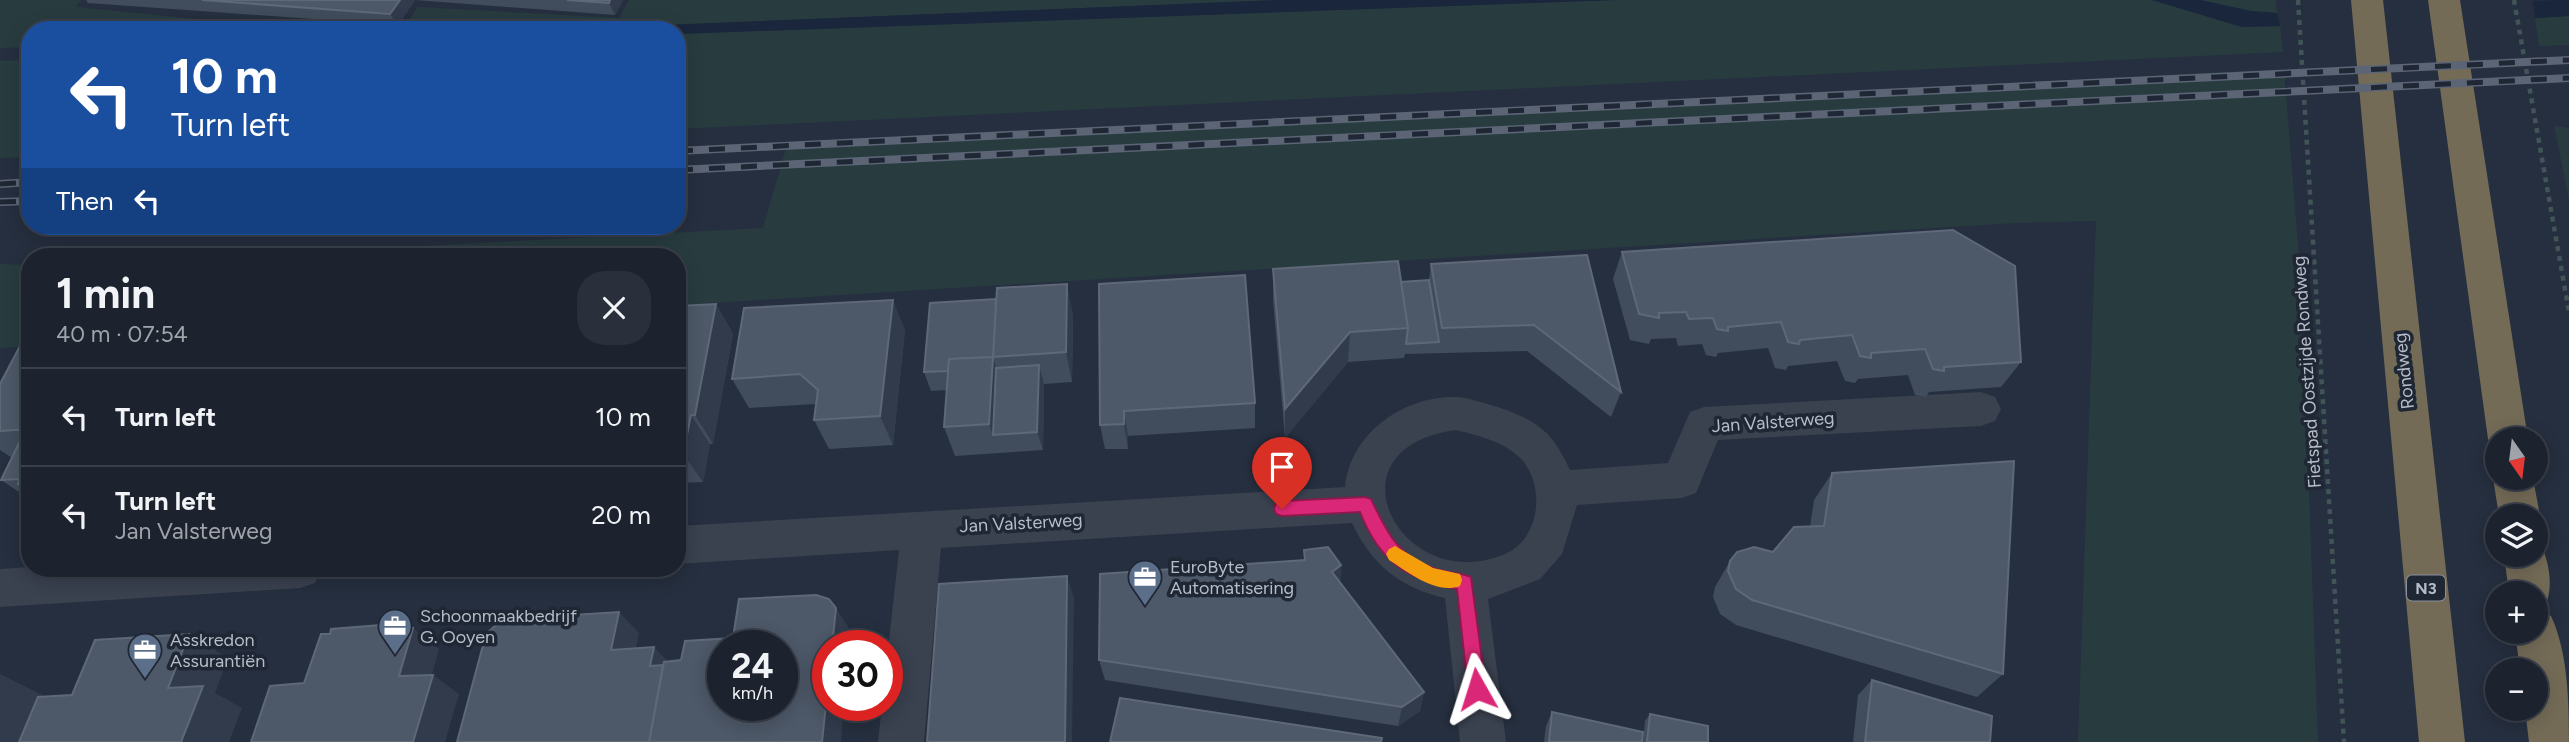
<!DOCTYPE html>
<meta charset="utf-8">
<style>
body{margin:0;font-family:Figtree,sans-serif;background:#292f3b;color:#f1f3f6;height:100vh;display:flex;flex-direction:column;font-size:26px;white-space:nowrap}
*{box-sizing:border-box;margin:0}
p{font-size:23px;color:#a0a4aa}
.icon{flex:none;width:38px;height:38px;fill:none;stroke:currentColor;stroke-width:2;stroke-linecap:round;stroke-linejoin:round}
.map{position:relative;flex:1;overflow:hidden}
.drawer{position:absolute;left:21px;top:248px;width:665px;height:329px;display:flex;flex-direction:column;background:#1c232f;border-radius:28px;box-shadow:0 4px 18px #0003,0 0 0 2px #3a404b}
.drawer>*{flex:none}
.banner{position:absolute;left:21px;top:21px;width:665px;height:214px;border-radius:28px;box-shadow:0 4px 18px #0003,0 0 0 2px #3a404b;background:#1a4fa0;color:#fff;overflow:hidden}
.needle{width:46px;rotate:166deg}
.tools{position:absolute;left:2485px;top:427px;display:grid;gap:14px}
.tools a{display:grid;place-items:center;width:63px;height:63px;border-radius:50%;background:#1c232f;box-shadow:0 4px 18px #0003,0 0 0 2px #3a404b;font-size:35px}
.speed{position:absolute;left:707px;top:630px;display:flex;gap:14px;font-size:35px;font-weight:700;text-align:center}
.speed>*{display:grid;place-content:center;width:91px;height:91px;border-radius:50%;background:#1c232f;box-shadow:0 4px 18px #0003,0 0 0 2px #3a404b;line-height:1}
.speed small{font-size:18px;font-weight:400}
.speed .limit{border:10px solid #d22;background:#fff;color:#111}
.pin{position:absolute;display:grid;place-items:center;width:60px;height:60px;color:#fff;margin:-72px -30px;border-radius:50% 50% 50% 0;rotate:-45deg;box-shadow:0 0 7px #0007}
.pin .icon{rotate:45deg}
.me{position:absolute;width:77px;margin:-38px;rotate:354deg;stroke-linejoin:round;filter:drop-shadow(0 0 5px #0008)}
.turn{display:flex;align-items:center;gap:24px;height:147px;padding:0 35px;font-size:32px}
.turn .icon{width:91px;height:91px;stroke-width:2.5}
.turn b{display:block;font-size:49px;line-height:60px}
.then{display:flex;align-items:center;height:66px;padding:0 35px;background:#0003;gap:14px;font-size:26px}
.round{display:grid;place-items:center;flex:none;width:74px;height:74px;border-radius:28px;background:#292f3b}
.head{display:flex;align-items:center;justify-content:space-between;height:119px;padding:0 35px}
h1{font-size:42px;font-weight:700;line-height:52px}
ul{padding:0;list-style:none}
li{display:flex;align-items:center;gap:21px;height:98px;padding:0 35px;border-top:2px solid #3a404b}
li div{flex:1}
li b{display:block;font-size:26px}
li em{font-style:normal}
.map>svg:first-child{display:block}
</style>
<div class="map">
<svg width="2569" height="742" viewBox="0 0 2569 742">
<rect width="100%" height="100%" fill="#262f3f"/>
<g fill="#283c40">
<path d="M 0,0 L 81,0 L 76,7 L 306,30 L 30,30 L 30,47 L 0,48 Z"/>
<path d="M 629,0 L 1278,0 L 541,30 L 402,30 L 418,7 L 619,18 Z"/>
<path d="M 1616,0 L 2152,0 L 2242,27 L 2280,26 L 2283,52 L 677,129 L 677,34 Z"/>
<path d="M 2200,0 L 2276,0 L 2277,13 L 2251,11 Z"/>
<path d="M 2569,16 L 2569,45 L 2539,46 L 2535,18 Z"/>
<path d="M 30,60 L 30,157 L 0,158 L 0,61 Z"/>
<path d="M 2284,69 L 2302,296 L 2318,742 L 2078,742 L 2096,221 L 2015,223 L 677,305 L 677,257 L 215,257 L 763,228 L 787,145 Z"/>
<path d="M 2554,126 L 2569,128 L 2569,200 Z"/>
<path d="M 0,264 L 30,265 L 30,346 L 0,348 Z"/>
</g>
<g fill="#19263c">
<path d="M 1278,0 L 1616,0 L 677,34 L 677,30 L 541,30 Z"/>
<path d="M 2152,0 L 2200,0 L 2251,11 L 2277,13 L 2280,26 L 2242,27 Z"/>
<path d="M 2569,0 L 2569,16 L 2535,18 L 2533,1 Z"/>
</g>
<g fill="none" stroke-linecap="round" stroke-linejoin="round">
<g stroke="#415558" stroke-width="4.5" stroke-dasharray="5 5" stroke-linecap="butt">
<path d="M 2298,0 L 2344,742"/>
<path d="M 2514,0 L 2569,312"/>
</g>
<g fill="#3a414f" fill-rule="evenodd">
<path d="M 1981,392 L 1995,397 L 2001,409 L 1995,421 L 1981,426 L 1718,440 L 1696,493 L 1682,498 L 1577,505 L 1562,554 L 1540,579 L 1488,599 L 1506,742 L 1460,742 L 1445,598 C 1400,588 1371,564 1352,523 L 941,548 L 924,742 L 878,742 L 882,705 L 887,705 L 887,659 L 899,550 L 677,564 L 677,526 L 1345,487 C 1350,434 1403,396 1455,397 C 1466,397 1480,402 1491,405 C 1512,411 1537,421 1551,438 C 1559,447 1565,460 1570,470 L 1668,463 L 1690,412 L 1704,407 ZM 1456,430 C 1480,436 1506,442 1523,461 C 1545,488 1540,539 1505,554 C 1401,598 1322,448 1456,430 Z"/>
<path d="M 30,567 L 30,569 L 321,569 L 315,583 L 300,588 L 0,607 L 0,569 Z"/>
</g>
<g fill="#746b57" fill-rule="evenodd">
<path d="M 2351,0 L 2383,0 L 2465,742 L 2419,742 Z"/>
<path d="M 2428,0 L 2460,0 L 2528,439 L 2497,439 L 2497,452 L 2488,439 Z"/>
<path d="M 2497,469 L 2497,478 L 2533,478 L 2540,516 L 2536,524 L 2536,516 L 2499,516 L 2493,478 Z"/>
<path d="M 2536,540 L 2540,542 C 2549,562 2554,586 2545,607 L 2537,610 L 2551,616 C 2568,653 2569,701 2569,742 L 2529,742 L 2525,709 L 2536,709 L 2536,670 L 2520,670 L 2515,632 L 2536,632 L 2536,593 L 2509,593 L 2504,555 L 2536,555 Z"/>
</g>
<g stroke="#5c6575" stroke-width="8">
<g id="rail">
<path d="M 677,151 L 2569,60"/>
<path d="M 677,170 L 2569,78"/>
<path d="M 0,184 L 30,182"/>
<path d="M 0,202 L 30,201"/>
</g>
</g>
<use href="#rail" stroke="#1f2634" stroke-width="5" stroke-dasharray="16" stroke-linecap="butt"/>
</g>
<g fill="#414c5c">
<path d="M 86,0 L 623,0 L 615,15 L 415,0 L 398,25 L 88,3 Z"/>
<path d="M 1622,252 L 2021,362 L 2001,387 L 1929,392 L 1926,397 L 1915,395 L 1908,375 L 1858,379 L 1855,383 L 1845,381 L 1837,361 L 1788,366 L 1786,370 L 1775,368 L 1768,348 L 1718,353 L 1716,357 L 1706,355 L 1702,344 L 1678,346 L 1676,338 L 1651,339 L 1649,344 L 1630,340 L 1613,279 Z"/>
<path d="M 1587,255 L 1621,392 L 1611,417 L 1527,351 L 1405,354 L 1404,358 L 1348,362 L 1285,438 L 1273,300 L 1273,269 L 1401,282 L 1429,280 L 1431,264 Z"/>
<path d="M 1099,284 L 1255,403 L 1255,428 L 1128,436 L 1128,449 L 1105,449 L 1100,425 Z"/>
<path d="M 716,304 L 733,334 L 713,444 L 710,444 L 703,482 L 677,483 L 677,306 Z"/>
<path d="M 1073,315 L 1072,382 L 1044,384 L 1043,450 L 955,456 L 944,427 L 947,390 L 931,391 L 924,372 Z"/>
<path d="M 905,330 L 893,445 L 829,449 L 814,420 L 815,404 L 749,408 L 732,379 Z"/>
<path d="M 30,344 L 30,498 L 28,498 L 1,480 L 12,458 L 0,450 L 0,384 Z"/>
<path d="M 1832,473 L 2003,674 L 1977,697 L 1736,625 L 1720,614 L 1713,597 L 1715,587 L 1730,561 L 1773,552 L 1810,527 L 1814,500 Z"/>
<path d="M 1304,550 L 1341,565 L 1340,583 L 1424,692 L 1420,711 L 1398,726 L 1105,680 L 1099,660 L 1304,560 Z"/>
<path d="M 1872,680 L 1990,742 L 1853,742 L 1858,695 Z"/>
<path d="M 1552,712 L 1642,742 L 1544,742 L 1546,726 Z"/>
<path d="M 1650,714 L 1708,742 L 1643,742 L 1645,721 Z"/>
</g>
<g fill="#313b4c">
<path d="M 400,0 L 415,0 L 398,25 L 390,14 Z"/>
<path d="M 610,0 L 623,0 L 615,15 L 609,3 Z"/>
<path d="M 1067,284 L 1073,315 L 1072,382 L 1066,352 Z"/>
<path d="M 893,300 L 905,330 L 893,445 L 880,416 Z"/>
<path d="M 716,304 L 733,334 L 713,444 L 695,415 Z"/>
<path d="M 1350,332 L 1348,362 L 1285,438 L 1285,409 Z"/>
<path d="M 993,357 L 1002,387 L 993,435 L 989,424 Z"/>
<path d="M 1039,365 L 1044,384 L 1043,450 L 1037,432 Z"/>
<path d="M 1124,411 L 1128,436 L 1128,449 L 1124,424 Z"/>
<path d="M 691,415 L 710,444 L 703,482 L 683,454 Z"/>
<path d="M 1341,565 L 1339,587 L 1332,572 Z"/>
<path d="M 1067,576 L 1074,598 L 1072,742 L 1065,742 Z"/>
<path d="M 836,608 L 852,633 L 850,646 L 832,646 Z"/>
<path d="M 619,612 L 639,633 L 632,670 L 611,650 Z"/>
<path d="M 405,623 L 413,629 L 413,628 L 439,649 L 426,696 L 399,676 L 403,629 Z"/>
<path d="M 189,634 L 228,658 L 215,693 L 242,708 L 229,742 L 181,742 L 168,688 Z"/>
<path d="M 654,647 L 673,667 L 650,666 Z"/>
<path d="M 0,674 L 46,697 L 27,742 L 0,742 Z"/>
<path d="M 433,675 L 459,694 L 445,742 L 413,742 Z"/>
<path d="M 828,685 L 828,705 L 844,705 L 841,742 L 822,742 Z"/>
<path d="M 1424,692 L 1420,711 L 1398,726 L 1402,707 Z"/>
</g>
<g fill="#4d5868" stroke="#5e6877" stroke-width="2" fill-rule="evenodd">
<path d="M 202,0 L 400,0 L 390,14 Z"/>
<path d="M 567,0 L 610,0 L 609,3 Z"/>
<path d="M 1953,230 L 2015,266 L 2021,362 L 1944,367 L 1944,371 L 1933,369 L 1925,349 L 1871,353 L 1871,358 L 1860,356 L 1852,335 L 1800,340 L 1799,344 L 1788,342 L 1781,322 L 1728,327 L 1728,331 L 1717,329 L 1713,318 L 1689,319 L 1686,312 L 1659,313 L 1659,318 L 1639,314 L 1622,252 Z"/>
<path d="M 1587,255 L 1621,392 L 1534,325 L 1442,328 L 1431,264 Z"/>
<path d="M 1398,261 L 1408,328 L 1350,332 L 1285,409 L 1273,269 Z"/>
<path d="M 1245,275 L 1255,403 L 1124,411 L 1124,424 L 1100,425 L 1099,284 Z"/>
<path d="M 1429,280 L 1439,342 L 1406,344 L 1408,328 L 1401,282 Z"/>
<path d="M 1067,284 L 1066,352 L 993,357 L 997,288 Z"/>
<path d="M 996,299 L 993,357 L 949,359 L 948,371 L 924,372 L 930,303 Z"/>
<path d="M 893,300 L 880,416 L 814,420 L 818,390 L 800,374 L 732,379 L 744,308 Z"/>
<path d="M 716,304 L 695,415 L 691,415 L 683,454 L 677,454 L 677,306 Z"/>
<path d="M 21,344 L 30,344 L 30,429 L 0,431 L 0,384 Z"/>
<path d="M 993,357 L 989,424 L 944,427 L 949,359 Z"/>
<path d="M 1039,365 L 1037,432 L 993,435 L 996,368 Z"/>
<path d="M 20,441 L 30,441 L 30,483 L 18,484 L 20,479 L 1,480 Z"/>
<path d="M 2014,461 L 2003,674 L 1752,600 L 1736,589 L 1728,571 L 1730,561 L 1737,552 L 1754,547 L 1773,552 L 1794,527 L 1824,526 L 1832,473 Z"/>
<path d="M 1328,547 L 1341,565 L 1332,572 L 1424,692 L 1402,707 L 1099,660 L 1100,574 L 1305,560 L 1304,550 Z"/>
<path d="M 1067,576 L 1065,742 L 927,742 L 939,584 Z"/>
<path d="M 816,595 L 829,599 L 836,608 L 832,646 L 828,646 L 828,685 L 822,742 L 649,742 L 664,662 L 681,660 L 685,641 L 733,638 L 739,599 ZM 723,646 L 782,646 L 782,705 L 723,705 Z"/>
<path d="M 619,612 L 611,650 L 654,647 L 650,666 L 663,665 L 649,742 L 457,742 L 486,634 L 497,624 L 511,619 Z"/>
<path d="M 405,623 L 403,629 L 413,628 L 399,676 L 433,675 L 413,742 L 251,742 L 270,686 L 304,683 L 321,634 L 330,634 L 331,629 Z"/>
<path d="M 189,634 L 168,688 L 203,686 L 181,742 L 19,742 L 38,697 L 72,695 L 95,640 Z"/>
<path d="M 1872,680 L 1992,716 L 1990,742 L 1865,742 Z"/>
<path d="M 1120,698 L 1382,738 L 1381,742 L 1110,742 Z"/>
<path d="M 1552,712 L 1643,732 L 1642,742 L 1549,742 Z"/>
<path d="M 1650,714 L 1708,726 L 1708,742 L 1647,742 Z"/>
</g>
<path fill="#db2777" stroke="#8e194d" stroke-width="2" d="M 1365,497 L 1371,499 C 1386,530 1397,556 1433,568 C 1445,573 1459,572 1471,577 L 1486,689 L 1483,695 L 1477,698 L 1471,695 L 1468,689 L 1457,589 C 1406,579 1379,561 1360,512 L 1282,516 L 1276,514 L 1274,509 L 1276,503 L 1282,501 Z"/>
<path fill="#f59e0b" d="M 1395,546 L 1433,568 L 1460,574 L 1462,580 L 1460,586 C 1436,595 1408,572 1389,560 L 1386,554 L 1389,549 Z"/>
<defs>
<g id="office-pin" transform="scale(1.75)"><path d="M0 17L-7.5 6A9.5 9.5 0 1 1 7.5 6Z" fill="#5c6f8a" stroke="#1f2634"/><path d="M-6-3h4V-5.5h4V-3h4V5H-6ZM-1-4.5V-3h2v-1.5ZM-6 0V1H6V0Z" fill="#fff"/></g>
</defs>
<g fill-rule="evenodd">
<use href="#office-pin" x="1145" y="577"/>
<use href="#office-pin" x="395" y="626"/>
<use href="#office-pin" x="145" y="650"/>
</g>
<g text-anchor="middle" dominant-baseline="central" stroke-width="7" stroke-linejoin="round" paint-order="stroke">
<rect fill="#1f2634" stroke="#89909c" stroke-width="2" x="2407" y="575.5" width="38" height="25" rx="5"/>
<g font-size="16" font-weight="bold" fill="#b6bdc9">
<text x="2426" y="588">N3</text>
</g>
<g font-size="18" fill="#b6bdc9" stroke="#1f2634">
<text transform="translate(2404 371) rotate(-96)">Rondweg</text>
<text transform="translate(2307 372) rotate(-94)">Fietspad Oostzijde Rondweg</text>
<text transform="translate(1773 422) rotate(-4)">Jan Valsterweg</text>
<text transform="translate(1021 523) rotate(-3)">Jan Valsterweg</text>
</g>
<g font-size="18" fill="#b6bdc9" stroke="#1f2634" text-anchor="start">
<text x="1170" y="567">EuroByte<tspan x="1170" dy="21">Automatisering</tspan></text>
<text x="420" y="616">Schoonmaakbedrijf<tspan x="420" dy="21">G. Ooyen</tspan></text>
<text x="170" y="640">Asskredon<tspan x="170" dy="21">Assurantiën</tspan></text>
</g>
</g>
</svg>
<div class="tools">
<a><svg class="needle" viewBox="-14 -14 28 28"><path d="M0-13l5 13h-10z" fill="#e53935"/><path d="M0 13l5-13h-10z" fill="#a0a4aa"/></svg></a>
<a><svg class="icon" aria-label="layers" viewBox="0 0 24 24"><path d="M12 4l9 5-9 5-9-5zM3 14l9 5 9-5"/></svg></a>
<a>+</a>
<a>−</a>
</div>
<div class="speed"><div>24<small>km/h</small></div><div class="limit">30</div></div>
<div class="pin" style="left:1282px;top:509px;background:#d93025"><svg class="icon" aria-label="arrive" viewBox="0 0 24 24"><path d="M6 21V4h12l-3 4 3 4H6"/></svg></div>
<svg class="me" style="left:1477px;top:689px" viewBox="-20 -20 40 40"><path d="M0-17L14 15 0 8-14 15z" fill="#db2777" stroke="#fff" stroke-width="4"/></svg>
<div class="banner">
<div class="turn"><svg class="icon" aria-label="left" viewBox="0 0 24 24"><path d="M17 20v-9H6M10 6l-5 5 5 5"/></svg><div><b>10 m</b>Turn left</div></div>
<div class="then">Then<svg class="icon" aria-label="left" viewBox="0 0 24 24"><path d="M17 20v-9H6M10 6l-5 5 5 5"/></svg></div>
</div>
<section class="drawer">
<div class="head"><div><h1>1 min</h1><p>40 m · 07:54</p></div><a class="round"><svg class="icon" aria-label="close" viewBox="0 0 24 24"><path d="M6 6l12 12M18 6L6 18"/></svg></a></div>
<ul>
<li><svg class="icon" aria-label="left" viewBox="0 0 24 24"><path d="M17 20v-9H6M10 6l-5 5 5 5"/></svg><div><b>Turn left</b></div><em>10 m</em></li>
<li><svg class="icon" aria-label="left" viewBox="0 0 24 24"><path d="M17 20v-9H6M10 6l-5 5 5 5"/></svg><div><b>Turn left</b><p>Jan Valsterweg</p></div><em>20 m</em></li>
</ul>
</section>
</div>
